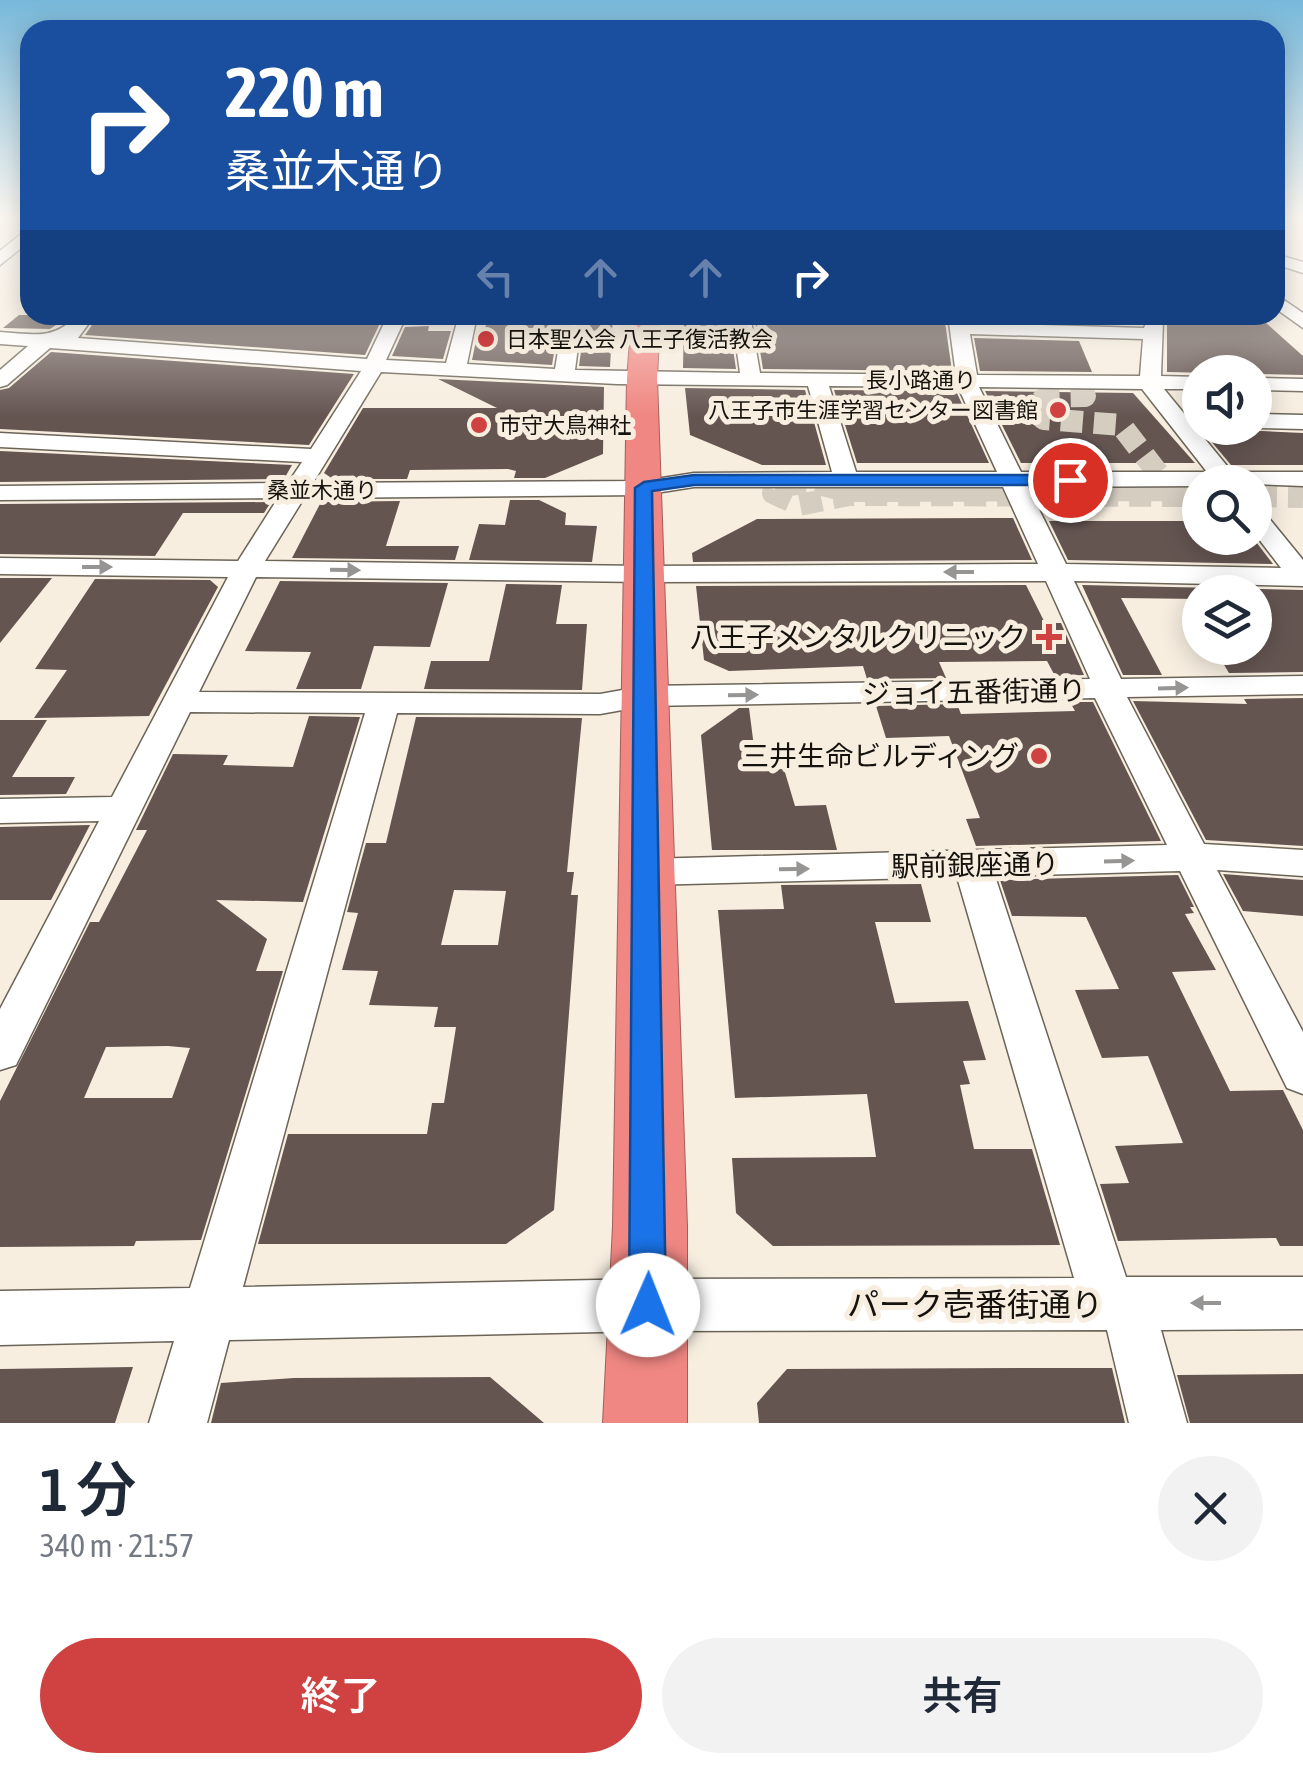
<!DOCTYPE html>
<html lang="ja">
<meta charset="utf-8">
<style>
body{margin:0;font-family:"Asap Condensed","Noto Sans JP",sans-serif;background:#f2f2f3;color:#1f2937;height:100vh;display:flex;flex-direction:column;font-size:38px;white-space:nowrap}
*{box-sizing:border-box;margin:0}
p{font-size:32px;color:#747a83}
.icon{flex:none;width:55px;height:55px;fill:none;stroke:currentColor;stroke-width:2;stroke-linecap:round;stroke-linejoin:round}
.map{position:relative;height:1423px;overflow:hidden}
.details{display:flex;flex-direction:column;background:#fff;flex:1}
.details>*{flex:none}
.guide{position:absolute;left:20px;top:20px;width:1265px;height:305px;border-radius:30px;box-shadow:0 5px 25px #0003;background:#1a4fa0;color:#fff;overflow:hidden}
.controls{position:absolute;left:1182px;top:355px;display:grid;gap:20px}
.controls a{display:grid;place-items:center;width:90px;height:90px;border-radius:50%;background:#fff;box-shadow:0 5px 25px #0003;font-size:50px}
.pin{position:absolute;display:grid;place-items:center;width:85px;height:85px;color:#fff;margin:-42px;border:5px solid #fff;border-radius:50%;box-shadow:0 2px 10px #0007}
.me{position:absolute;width:110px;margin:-55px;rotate:1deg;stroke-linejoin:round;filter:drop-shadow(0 0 8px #0008)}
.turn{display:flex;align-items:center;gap:35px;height:210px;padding:0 40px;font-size:45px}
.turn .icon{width:130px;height:130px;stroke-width:2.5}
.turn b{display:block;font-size:70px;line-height:85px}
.lanes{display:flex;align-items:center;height:95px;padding:0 40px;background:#0003;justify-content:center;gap:50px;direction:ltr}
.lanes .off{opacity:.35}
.round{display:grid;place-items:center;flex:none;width:105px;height:105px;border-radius:52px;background:#f2f2f3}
.summary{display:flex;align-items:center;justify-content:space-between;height:170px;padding:0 40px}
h1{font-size:60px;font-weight:600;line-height:75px}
.cta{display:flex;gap:20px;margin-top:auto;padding:20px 40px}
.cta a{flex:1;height:115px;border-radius:60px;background:#d04141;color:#fff;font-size:40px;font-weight:600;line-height:115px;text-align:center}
.cta a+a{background:#f2f2f3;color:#1f2937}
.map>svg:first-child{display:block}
</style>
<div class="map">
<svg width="1303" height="1423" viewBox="0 0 1303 1423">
<rect width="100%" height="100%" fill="#f7eee0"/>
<g fill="#645551" fill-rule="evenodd">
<path d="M 19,315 L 71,315 L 50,329 L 3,328 Z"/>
<path d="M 99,315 L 377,315 L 374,321 L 381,321 L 365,355 L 85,335 Z"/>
<path d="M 586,315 L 613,315 L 610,367 L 579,366 Z"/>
<path d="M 684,315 L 728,315 L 736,369 L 683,368 Z"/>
<path d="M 754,315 L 944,315 L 952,371 L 763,369 Z"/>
<path d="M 970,315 L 1068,315 L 1071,322 L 971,319 Z"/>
<path d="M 1171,315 L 1257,315 L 1303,356 L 1303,375 L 1167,372 L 1167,322 Z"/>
<path d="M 560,316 L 552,365 L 472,360 L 478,331 L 484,331 L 486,325 L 508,325 L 510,317 Z"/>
<path d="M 429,326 L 428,331 L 451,331 L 443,359 L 392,356 L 405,327 Z"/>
<path d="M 974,338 L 1079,341 L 1092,372 L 980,371 Z"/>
<path d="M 51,352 L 354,374 L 309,445 L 0,429 L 0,390 L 9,388 Z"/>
<path d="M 438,379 L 604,387 L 603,454 L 545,478 L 514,478 L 516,471 L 508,469 L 410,470 L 407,479 L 333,479 L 324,473 L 363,408 L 497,408 Z"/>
<path d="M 685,388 L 805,390 L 826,465 L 762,465 L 690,435 Z"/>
<path d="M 834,390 L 956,391 L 989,463 L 857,463 Z"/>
<path d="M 985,391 L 1133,393 L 1195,463 L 1021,463 Z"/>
<path d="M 1200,428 L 1303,433 L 1303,465 L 1231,465 Z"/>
<path d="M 0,451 L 292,465 L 284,479 L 0,482 Z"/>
<path d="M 510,500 L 539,500 L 566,513 L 565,525 L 597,526 L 592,562 L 469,560 L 479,524 L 505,525 Z"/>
<path d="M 400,501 L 386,546 L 459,546 L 455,560 L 292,558 L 321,502 Z"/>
<path d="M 271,502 L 264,513 L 183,513 L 155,556 L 0,554 L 0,504 Z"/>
<path d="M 989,518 L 1013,518 L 1032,560 L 693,562 L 692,553 L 757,519 Z"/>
<path d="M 1049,521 L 1200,521 L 1200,538 L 1253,538 L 1273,564 L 1068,560 Z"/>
<path d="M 0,578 L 52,578 L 0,643 Z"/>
<path d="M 95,579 L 210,580 L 218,587 L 149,716 L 34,718 L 67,670 L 35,669 Z"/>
<path d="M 280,581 L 448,583 L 430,647 L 374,646 L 361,689 L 296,689 L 311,652 L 245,651 Z"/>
<path d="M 506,584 L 562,585 L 556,624 L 587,624 L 582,690 L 424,689 L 431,661 L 489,661 Z"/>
<path d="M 1026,585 L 1045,623 L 1061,623 L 1084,675 L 1055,676 L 1047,661 L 939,662 L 946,678 L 867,679 L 863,666 L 729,671 L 704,660 L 696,586 Z"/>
<path d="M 1082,585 L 1303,590 L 1303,672 L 1229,673 L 1214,648 L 1255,648 L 1255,592 L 1200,592 L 1200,599 L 1121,598 L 1162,675 L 1123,675 Z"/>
<path d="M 1303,698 L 1303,846 L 1206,840 L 1133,701 L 1247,704 L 1244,699 Z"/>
<path d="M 1070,702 L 1093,702 L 1161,841 L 976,846 L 966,819 L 980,818 L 949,736 L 886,738 L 876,706 L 957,704 L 961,714 L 1075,711 Z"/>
<path d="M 739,708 L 749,708 L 757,770 L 784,769 L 795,806 L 826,805 L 837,850 L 712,850 L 701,735 Z"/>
<path d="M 309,716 L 360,717 L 303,902 L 216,900 L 267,939 L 256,971 L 283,971 L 201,1240 L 136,1241 L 134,1246 L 0,1247 L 0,1101 L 90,922 L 99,922 L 147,830 L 136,830 L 173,754 L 228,755 L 223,765 L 293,767 ZM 168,1046 L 190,1048 L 172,1098 L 84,1098 L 106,1047 Z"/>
<path d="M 416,717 L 582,718 L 567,872 L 574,872 L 571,895 L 578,895 L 554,1210 L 506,1244 L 258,1244 L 288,1134 L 427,1134 L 432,1103 L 444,1103 L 456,1027 L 434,1027 L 438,1007 L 369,1005 L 378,971 L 342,970 L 358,913 L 347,912 L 366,843 L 386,843 ZM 454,890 L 506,891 L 498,945 L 441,945 Z"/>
<path d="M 0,720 L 47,720 L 12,777 L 75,777 L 66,794 L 0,795 Z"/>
<path d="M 90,825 L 51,900 L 0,900 L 0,827 Z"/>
<path d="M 1223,874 L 1303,880 L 1303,916 L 1243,911 Z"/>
<path d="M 1178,875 L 1194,907 L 1190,907 L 1194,913 L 1185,914 L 1216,970 L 1172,972 L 1230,1091 L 1283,1090 L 1303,1130 L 1303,1246 L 1280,1246 L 1276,1238 L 1118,1241 L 1100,1184 L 1129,1183 L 1115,1146 L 1183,1143 L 1148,1056 L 1102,1058 L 1075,990 L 1119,989 L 1086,917 L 1012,916 L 1000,880 Z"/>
<path d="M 921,884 L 931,922 L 875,922 L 895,1003 L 968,1001 L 986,1060 L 963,1061 L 970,1084 L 960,1085 L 974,1149 L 1032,1149 L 1060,1245 L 773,1246 L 736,1213 L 732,1158 L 876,1157 L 867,1094 L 735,1098 L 718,910 L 784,909 L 781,885 Z"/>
<path d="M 133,1367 L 115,1423 L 0,1423 L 0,1369 Z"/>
<path d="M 1026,1368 L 1112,1368 L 1125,1423 L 759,1423 L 757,1403 L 787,1369 Z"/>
<path d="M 1303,1374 L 1303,1423 L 1190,1423 L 1177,1375 Z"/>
<path d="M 490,1377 L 544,1423 L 211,1423 L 221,1383 L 294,1378 Z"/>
</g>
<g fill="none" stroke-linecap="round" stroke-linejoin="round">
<g stroke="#d5cdc0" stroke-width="22" stroke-dasharray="22 11" stroke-linecap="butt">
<path d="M 1082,389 L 1085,396 L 1047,397 L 1031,408 L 1044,419 L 1121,425 L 1171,490"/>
<path d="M 1200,490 L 846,491 L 811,482 L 776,487 L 773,493 L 799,505 L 849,495 L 1200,496"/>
<path d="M 1255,496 L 1303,497"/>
</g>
<g stroke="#6b6457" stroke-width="3">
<g id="minor">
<path d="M 30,227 L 30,241 L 0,265 L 0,251 Z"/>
<path d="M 1275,254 L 1303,262 L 1303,273 L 1275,264 Z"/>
<path d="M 1275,294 L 1303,313 L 1303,328 L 1275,308 Z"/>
<path d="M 76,315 L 95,315 L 78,338 L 367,359 L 388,315 L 477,315 L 467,364 L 555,369 L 564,315 L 582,315 L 575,370 L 740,373 L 732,315 L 750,315 L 760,373 L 956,375 L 948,315 L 966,315 L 968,323 L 1144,328 L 1149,315 L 1167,315 L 1163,321 L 1161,376 L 1200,377 L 1200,389 L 1164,389 L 1232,472 L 1303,472 L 1303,486 L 1200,482 L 1200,486 L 1028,487 L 1066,564 L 1281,568 L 1255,534 L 1255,509 L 1264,512 L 1303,560 L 1303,586 L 1074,581 L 1121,679 L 1303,676 L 1303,694 L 1127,697 L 1204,844 L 1303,850 L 1303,876 L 1217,870 L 1303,1032 L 1303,1094 L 1287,1088 L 1180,871 L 995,876 L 1126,1277 L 1303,1277 L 1303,1329 L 1161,1330 L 1187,1423 L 1129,1423 L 1107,1330 L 648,1331 L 229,1340 L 207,1423 L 149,1423 L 174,1341 L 0,1345 L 0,1291 L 190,1288 L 365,713 L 190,712 L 16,1065 L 0,1070 L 0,1009 L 99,821 L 0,823 L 0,799 L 112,797 L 228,577 L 0,574 L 0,558 L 238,561 L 278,498 L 0,500 L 0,486 L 288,483 L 302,462 L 0,447 L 0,433 L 311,449 L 361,371 L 50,348 L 7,385 L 0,387 L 0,370 L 28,346 L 0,344 L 0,332 C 31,334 55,341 76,315 ZM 457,322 L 446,363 L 386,360 L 403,323 ZM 970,334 L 1143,339 L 1140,376 L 977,375 ZM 381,372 L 617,384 L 808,386 L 832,472 L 694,473 L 643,481 L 313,483 ZM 829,386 L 958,387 L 997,472 L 856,472 ZM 979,387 L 1142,389 L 1207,472 L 1021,472 ZM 694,487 L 1003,487 L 1038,564 L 644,566 L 265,561 L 304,498 L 643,495 ZM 256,577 L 644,582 L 1046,581 L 1090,679 L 645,686 L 600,694 L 199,692 ZM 1095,698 L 1167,845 L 647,859 L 634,863 L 628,872 L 634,881 L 647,885 L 957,877 L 1074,1278 L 648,1279 L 243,1287 L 397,713 L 600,714 L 645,706 Z"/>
<path d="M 1255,378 L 1303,379 L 1303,391 L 1255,390 Z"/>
<path d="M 1255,414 L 1303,415 L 1303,429 L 1254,428 Z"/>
</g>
</g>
<g stroke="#a45e59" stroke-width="2">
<path id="highway" d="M 632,315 L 660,315 L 657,379 L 687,1226 L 687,1423 L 603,1423 L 613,1226 L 627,379 Z"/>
</g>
<use href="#minor" fill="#fff" fill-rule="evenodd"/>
<use href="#highway" fill="#f08782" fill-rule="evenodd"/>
</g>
<defs><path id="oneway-solid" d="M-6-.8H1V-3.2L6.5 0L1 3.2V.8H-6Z" transform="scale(2.5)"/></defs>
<g fill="#969593">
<use href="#oneway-solid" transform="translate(97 567)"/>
<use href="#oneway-solid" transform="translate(345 570) rotate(1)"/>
<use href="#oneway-solid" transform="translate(959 572) rotate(180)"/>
<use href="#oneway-solid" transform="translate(1173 688) rotate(-2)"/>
<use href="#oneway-solid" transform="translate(743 695) rotate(-1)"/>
<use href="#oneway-solid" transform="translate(1119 861) rotate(-2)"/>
<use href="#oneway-solid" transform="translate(794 869) rotate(-1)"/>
<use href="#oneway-solid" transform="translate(1206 1303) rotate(180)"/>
</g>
<linearGradient id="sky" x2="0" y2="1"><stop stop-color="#77b8da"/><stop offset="0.52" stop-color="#fbf7f1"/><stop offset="1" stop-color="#fbf7f1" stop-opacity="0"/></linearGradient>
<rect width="1303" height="416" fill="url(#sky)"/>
<path fill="#1a73e8" stroke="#114b97" stroke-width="2.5" d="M 694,475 L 1070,475 L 1079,480 L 1070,485 L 694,485 L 652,491 L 666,1305 L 661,1318 L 648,1324 L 635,1318 L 629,1305 L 635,488 L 644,482 Z"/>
<g fill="#d04141" stroke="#f7eee0" stroke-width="4">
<circle cx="486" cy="339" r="10"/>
<circle cx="1058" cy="410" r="10"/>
<circle cx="479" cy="425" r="10"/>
<path d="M1044 622h10v10h10v10h-10v10h-10v-10h-10v-10h10z"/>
<circle cx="1039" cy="756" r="10"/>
</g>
<g text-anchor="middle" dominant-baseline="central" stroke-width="10" stroke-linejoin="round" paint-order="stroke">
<g font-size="22" fill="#16130e" stroke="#f7eee0" text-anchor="start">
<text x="506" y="339">日本聖公会 八王子復活教会</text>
<text x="1038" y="410" text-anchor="end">八王子市生涯学習センター図書館</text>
<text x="499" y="425">市守大鳥神社</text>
</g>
<g font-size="22" fill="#16130e" stroke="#f7eee0">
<text x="921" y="380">長小路通り</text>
<text x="322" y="490">桑並木通り</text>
</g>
<g font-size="28" fill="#16130e" stroke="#f7eee0" text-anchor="end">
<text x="1026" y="637">八王子メンタルクリニック</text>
<text x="1019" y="756">三井生命ビルディング</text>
</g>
<g font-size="28" fill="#16130e" stroke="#f7eee0">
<text transform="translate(974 692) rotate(-1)">ジョイ五番街通り</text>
<text transform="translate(975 865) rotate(-1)">駅前銀座通り</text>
</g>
<g font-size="32" fill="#16130e" stroke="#f7eee0">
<text x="975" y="1304">パーク壱番街通り</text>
</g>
</g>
</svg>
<div class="controls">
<a><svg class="icon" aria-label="sound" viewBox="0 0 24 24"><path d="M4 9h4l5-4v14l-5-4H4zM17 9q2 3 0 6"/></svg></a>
<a><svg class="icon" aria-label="search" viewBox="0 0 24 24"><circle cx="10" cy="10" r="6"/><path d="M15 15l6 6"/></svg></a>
<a><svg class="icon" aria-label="layers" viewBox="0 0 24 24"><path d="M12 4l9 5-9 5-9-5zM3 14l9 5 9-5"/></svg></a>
</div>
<div class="pin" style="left:1070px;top:480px;background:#d93025"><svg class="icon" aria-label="arrive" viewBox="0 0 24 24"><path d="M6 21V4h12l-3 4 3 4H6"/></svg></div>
<svg class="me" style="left:648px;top:1305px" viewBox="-20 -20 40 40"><circle r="19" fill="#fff"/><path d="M0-13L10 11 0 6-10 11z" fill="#1a73e8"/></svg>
<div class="guide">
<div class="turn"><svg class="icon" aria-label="right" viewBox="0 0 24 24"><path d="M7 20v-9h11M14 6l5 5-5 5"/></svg><div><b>220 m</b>桑並木通り</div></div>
<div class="lanes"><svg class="icon off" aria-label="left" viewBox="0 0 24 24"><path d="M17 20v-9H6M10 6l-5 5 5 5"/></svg><svg class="icon off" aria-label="ahead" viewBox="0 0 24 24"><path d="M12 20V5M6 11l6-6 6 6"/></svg><svg class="icon off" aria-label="ahead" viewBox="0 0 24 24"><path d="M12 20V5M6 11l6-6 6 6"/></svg><svg class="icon" aria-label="right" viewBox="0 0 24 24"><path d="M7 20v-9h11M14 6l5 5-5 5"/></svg></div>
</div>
</div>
<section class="details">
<div class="summary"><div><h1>1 分</h1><p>340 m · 21:57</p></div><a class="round"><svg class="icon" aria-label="close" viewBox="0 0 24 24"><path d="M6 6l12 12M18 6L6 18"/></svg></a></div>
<div class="cta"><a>終了</a><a>共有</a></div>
</section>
